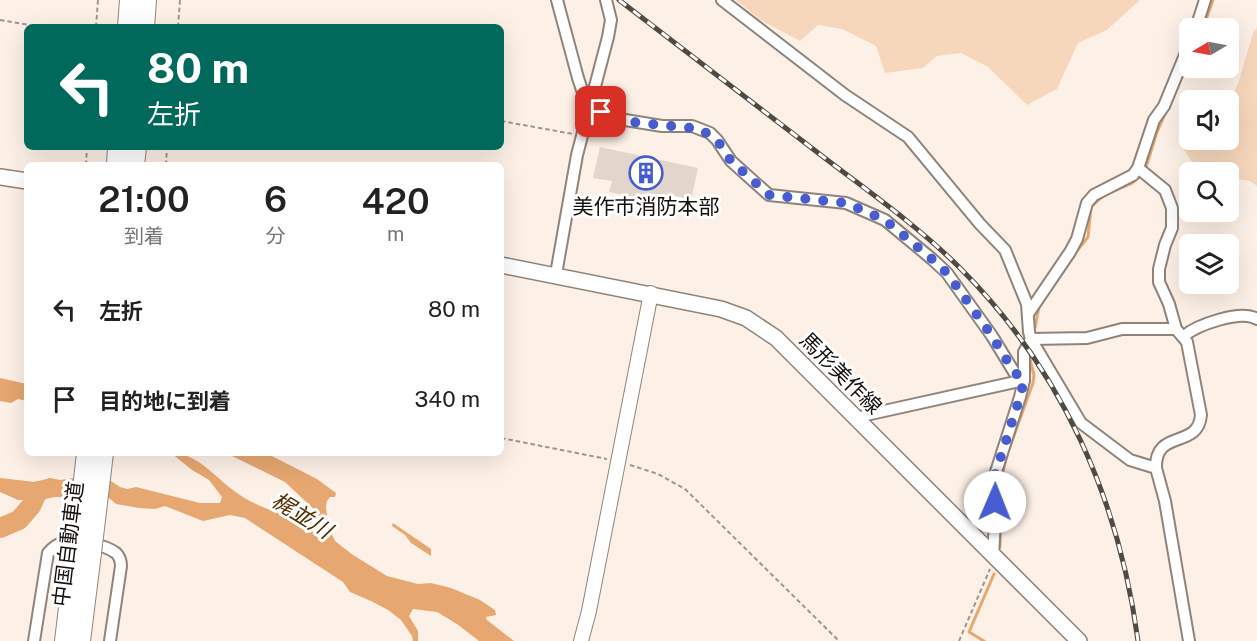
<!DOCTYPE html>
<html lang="ja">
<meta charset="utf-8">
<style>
body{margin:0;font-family:"Public Sans","Noto Sans JP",sans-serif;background:#f2f2f2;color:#222;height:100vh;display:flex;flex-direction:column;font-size:22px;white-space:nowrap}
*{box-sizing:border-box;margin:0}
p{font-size:20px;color:#767676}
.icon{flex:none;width:33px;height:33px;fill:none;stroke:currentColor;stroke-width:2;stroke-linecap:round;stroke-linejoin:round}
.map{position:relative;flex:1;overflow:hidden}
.drawer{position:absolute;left:24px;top:162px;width:480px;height:294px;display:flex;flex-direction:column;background:#fff;border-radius:9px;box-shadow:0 6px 24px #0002}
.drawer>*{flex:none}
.guide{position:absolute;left:24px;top:24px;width:480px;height:126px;border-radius:9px;box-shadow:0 6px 24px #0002;background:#00695c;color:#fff;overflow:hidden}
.needle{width:39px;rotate:260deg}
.controls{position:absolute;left:1179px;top:18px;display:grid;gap:12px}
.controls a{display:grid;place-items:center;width:60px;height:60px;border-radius:9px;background:#fff;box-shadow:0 6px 24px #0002;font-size:30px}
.pin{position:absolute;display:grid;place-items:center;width:51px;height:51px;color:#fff;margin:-26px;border-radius:12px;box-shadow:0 3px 9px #0006}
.me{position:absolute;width:66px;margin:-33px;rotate:1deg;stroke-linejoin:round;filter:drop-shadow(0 0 4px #0008)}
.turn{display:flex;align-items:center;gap:21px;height:126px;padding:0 24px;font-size:27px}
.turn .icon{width:78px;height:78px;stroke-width:2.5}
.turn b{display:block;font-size:42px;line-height:51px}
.eta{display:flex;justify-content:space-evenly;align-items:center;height:102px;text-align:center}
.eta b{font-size:36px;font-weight:600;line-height:42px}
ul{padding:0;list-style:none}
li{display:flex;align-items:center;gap:18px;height:90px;padding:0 24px}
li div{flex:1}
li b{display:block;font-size:22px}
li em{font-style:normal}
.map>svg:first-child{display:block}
</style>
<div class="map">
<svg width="1257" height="641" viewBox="0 0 1257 641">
<rect width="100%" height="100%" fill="#fdf0e6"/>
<g fill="#f7d7bc">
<path d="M 736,0 L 1140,0 L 1107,30 L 1078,43 L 1057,89 L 1027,105 L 988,67 L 961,53 L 937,56 L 923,68 L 885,73 L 876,46 L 842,29 L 818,25 L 800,41 L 762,21 Z"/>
<path d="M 1257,28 L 1257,186 L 1250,181 L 1229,178 L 1228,172 L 1199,172 L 1184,150 L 1190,140 L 1228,140 L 1229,102 L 1238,84 L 1253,33 Z"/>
</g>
<g fill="#e6a770">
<path d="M 0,378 L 27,384 L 27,401 L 18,399 L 11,403 L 0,401 Z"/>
<path d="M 171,453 C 197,453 214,476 233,490 C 254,507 281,512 304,525 C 310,528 316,534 322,538 L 324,536 L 317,512 L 285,482 L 226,453 L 266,453 L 317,479 L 336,493 L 335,497 L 330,497 L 327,501 L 326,506 L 328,526 L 335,541 L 353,555 L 387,576 L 418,584 L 431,583 L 451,588 L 480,600 L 495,610 L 496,615 L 486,617 L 487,620 L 514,641 L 479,641 L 457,624 L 437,612 L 413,609 L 409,616 L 418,631 L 418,641 L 413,641 L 412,636 L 401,620 L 388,610 L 371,601 L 350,592 L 343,582 L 245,518 L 230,515 L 203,521 L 165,506 L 155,509 L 139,508 L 116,504 L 109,498 L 54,497 L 46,499 L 18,500 L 0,492 L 0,478 L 35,482 L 50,478 L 60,480 L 74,478 L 111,481 L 120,487 L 127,489 L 136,487 L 200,503 L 220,503 L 222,497 L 209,480 L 192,470 Z"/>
<path d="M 393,523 L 431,549 L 431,556 L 411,543 L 405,535 L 392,526 Z"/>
</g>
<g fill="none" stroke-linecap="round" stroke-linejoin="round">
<g stroke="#e6a770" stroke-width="3">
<path d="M 1203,28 L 1213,0"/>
<path d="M 1146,167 L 1157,132 L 1190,59"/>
<path d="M 1109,193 L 1132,183 L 1139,177"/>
<path d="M 1073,256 L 1088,237 L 1091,207 L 1103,196"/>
<path d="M 1035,328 L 1039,306"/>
<path d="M 1009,449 L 1033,383 L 1034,375 L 1030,360"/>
<path d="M 1000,547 L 1001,480 L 1007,455"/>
<path d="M 984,641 L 969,632 L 994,574"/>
</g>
<path stroke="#e6a770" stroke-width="20" d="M 0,528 L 19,520 L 31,506 L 38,491"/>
</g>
<path fill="#e2d6cc" d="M 600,147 L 698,168 L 691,200 L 672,195 L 670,205 L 609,192 L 612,181 L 593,178 Z"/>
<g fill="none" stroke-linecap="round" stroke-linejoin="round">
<g stroke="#8f847b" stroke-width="14">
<g id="minor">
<path d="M 557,0 L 578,78 L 582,90 L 591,105 L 601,112 L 619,119 L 662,126 L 692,126 L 710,133 L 717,140 L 731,161 L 769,195 L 846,203 L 885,220 L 932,259 L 947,273 L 992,336 L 1014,372 L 1024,380"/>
<path d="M 722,0 L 845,95 L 908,137 L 980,224 L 1005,250 L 1027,304 L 1029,332 L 1031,339 L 1081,423 L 1130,460 L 1156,468 L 1165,501 L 1189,641"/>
<path d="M 1196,28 L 1205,0"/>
<path d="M 1138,168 L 1165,190 L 1172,208 L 1172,228 L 1165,245 L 1159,269 L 1159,282 L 1169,304 L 1176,329 L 1187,342 L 1201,415 C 1198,450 1155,428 1156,468"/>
<path d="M 556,274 L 577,155 L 608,37 L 611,20 L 606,0"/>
<path d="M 1028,314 L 1070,252 L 1077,239 L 1087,203 L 1094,195 L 1133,175 L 1138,168 L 1154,120 L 1164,106 L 1190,43"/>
<path d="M 1184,336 C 1197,325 1241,309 1257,319"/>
<path d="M 857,419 L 866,415 L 1024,380"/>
<path d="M 993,556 L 995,521 L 995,475 L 1020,397 L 1024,380 L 1024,352 L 1031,339 L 1087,338 L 1122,329 L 1176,329"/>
<path d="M 34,641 L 48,553 C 53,547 57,544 64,542 C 77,538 105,545 116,553 C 120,557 121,561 121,566 L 110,641"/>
</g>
</g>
<g stroke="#8f847b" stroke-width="16">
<path id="tertiary" d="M 581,641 L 589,611 L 651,293"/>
</g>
<g stroke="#8f847b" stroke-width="18">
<g id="secondary">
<path d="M 0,177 L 27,181"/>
<path d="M 501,265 L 721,309 L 746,318 L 776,338 L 1079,641"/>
</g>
</g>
<g stroke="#8f847b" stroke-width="22">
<g id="motorway">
<path d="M 128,27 L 130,0"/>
<path d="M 144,27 L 146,0"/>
<path d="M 117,165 L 118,147"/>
<path d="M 134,165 L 136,147"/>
<path d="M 65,641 L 76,550"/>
<path d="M 80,641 L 91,553"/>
</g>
</g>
<g stroke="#9f958e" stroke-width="2" stroke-dasharray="4.5 3" stroke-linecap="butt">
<path d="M 0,20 L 42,27"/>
<path d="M 96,27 L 98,0"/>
<path d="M 178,27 L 180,0"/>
<path d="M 501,121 L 573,134"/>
<path d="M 86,165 L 87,147"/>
<path d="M 166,165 L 167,147"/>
<path d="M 501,438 L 607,459"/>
<path d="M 630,465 L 658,474 L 685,489 L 839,641"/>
<path d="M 959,641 L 990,569"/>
</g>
<use href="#minor" stroke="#fff" stroke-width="10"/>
<use href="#tertiary" stroke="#fff" stroke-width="14"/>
<use href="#secondary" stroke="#fff" stroke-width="15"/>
<use href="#motorway" stroke="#fff" stroke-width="20"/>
<g stroke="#504a45" stroke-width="5">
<path id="rail" d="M 619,0 C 683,49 748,99 813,149 C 862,187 916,224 960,268 C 1062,370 1119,499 1138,641"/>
</g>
<use href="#rail" stroke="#fff" stroke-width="3" stroke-dasharray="9" stroke-linecap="butt"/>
<g stroke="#8f847b" stroke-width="22" stroke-linecap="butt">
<g id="motorway-bridge">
<path d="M 76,550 L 87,453"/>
<path d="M 91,553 L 103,453"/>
</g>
</g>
<use href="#motorway-bridge" stroke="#fff" stroke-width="20"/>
</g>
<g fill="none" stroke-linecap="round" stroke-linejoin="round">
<path stroke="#475cd0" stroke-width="10" stroke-dasharray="0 18" d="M 601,112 L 619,119 L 632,122 L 700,129 L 717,140 L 731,161 L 769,195 L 846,203 L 885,220 L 932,259 L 947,273 L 992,336 L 1014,372 L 1024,380 L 1020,397 L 995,475 L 995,502"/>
</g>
<defs>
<g id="building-ring" transform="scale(1.725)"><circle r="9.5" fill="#fff" stroke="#475cd0" stroke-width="1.5"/><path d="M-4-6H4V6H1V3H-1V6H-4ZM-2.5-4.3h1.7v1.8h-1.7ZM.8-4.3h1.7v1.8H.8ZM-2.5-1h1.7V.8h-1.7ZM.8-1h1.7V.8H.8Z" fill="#475cd0"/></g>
</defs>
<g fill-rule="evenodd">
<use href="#building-ring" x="646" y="173"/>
</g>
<g text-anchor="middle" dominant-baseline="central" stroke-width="6" stroke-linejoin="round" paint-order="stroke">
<g font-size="21" fill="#14100c" stroke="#fff">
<text x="646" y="206">美作市消防本部</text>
</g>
<g font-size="21" fill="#14100c" stroke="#fff">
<text transform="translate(841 373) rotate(45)">馬形美作線</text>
<text transform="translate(68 544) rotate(-83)">中国自動車道</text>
</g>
<g font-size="22" font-style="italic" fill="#572e01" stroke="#fff">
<text transform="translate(302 515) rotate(32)">梶並川</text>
</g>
</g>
</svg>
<div class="controls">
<a><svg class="needle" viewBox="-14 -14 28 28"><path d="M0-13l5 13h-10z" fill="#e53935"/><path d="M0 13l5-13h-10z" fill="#767676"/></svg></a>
<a><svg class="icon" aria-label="sound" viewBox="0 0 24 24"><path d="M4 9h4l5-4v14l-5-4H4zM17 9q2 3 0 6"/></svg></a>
<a><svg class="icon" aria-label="search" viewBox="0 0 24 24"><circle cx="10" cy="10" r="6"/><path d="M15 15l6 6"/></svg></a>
<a><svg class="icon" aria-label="layers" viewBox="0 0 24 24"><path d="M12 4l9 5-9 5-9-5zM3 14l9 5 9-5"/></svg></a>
</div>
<div class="pin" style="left:601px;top:112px;background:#d93025"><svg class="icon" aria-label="arrive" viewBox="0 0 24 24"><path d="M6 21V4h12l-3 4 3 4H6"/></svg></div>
<svg class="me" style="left:995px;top:502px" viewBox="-20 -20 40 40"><circle r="19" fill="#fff"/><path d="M0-13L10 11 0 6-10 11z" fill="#475cd0"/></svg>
<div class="guide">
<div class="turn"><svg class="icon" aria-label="left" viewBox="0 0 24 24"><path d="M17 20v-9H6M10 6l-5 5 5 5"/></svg><div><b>80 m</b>左折</div></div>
</div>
<section class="drawer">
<div class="eta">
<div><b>21:00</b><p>到着</p></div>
<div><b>6</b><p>分</p></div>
<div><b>420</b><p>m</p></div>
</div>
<ul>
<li><svg class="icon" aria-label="left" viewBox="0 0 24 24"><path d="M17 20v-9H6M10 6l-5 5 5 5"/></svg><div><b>左折</b></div><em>80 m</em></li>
<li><svg class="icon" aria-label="arrive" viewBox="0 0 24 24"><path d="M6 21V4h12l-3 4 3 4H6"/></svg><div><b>目的地に到着</b></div><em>340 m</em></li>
</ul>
</section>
</div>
